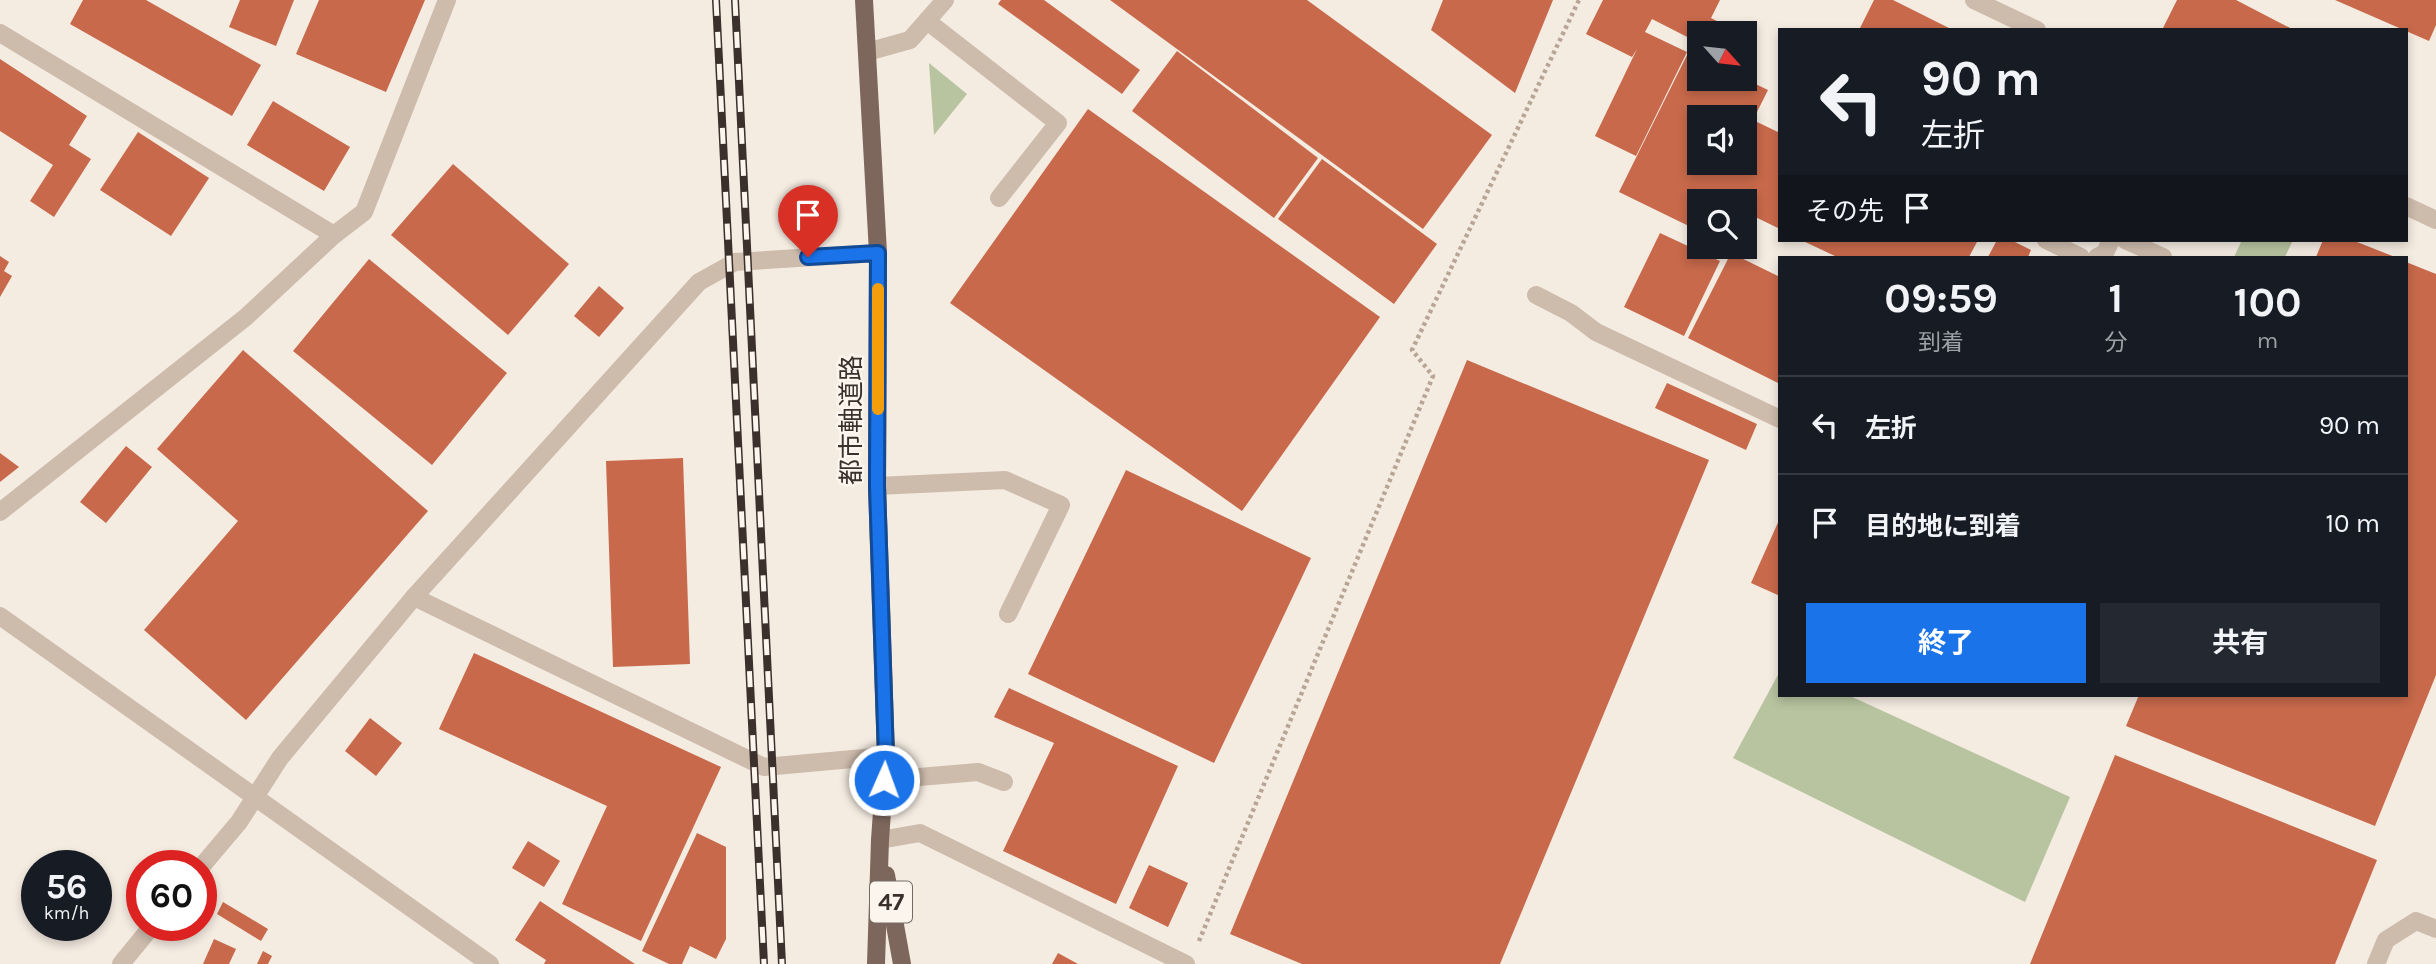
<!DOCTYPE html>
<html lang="ja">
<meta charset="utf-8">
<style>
body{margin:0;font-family:Karla,"Noto Sans JP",sans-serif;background:#242831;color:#f1f3f6;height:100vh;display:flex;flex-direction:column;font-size:26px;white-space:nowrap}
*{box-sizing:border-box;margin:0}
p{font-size:23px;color:#9ea1a6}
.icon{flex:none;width:38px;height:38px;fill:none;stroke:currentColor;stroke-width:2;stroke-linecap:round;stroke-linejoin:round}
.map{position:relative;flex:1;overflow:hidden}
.sheet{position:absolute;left:1778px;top:256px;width:630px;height:441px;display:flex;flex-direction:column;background:#171b24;border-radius:0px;box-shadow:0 4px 10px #0003}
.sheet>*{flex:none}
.guide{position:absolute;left:1778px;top:28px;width:630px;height:214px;border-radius:0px;box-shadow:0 4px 10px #0003;background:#171b24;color:#f1f3f6;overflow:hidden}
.needle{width:46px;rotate:117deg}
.controls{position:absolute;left:1687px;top:21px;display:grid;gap:14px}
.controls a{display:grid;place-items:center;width:70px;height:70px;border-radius:0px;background:#171b24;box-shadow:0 4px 10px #0003;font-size:35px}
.speed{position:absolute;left:21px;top:850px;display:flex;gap:14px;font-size:35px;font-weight:700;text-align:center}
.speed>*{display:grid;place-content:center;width:91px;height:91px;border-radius:50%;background:#171b24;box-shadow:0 4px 10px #0003;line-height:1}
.speed small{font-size:18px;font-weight:400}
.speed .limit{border:10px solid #d22;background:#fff;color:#111}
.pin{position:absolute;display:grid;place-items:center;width:60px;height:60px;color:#fff;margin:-72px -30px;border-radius:50% 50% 50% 0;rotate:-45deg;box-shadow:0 0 7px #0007}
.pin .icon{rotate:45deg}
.me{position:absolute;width:77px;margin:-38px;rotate:2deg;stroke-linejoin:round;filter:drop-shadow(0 0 5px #0008)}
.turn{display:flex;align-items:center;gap:24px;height:147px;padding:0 28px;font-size:32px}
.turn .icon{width:91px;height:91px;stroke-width:2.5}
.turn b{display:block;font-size:49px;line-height:60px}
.then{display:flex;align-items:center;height:66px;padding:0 28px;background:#0003;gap:14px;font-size:26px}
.eta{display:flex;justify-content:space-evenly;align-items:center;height:119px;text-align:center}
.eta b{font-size:42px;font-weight:700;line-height:49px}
.button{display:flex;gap:14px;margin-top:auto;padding:14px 28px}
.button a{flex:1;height:80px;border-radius:0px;background:#1a73e8;color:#fff;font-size:28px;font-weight:700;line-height:80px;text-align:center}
.button a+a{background:#242831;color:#f1f3f6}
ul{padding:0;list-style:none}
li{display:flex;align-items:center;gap:21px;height:98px;padding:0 28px;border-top:2px solid #363941}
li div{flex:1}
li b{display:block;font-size:26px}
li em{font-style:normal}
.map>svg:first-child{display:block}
</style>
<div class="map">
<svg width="2436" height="964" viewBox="0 0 2436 964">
<rect width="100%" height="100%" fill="#f4ebe1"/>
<g fill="#b8c4a0">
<path d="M 929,63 L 967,94 L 934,135 Z"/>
<path d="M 2242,240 L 2293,240 L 2285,257 L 2234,257 Z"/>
<path d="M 1780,671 L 1780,695 L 1848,695 L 2070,797 L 2025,902 L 1733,758 Z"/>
</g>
<g fill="#c8694b" fill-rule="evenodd">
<path d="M 83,0 L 146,0 L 261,65 L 232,116 L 70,24 Z"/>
<path d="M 240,0 L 294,0 L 276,46 L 229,27 Z"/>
<path d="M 319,0 L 425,0 L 386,92 L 296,54 Z"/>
<path d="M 1001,0 L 1044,0 L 1140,70 L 1122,94 L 998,4 Z"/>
<path d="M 1110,0 L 1307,0 L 1492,135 L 1423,229 Z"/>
<path d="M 1443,0 L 1553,0 L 1515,93 L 1431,30 Z"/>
<path d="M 1603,0 L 1720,0 L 1711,18 L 1721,23 L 1717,33 L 1699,33 L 1699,43 L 1652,19 L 1645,32 L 1687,52 L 1636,156 L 1595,136 L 1637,49 L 1632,57 L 1586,34 Z"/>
<path d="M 1874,0 L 1893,0 L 1953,30 L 1859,30 Z"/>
<path d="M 2177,0 L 2236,0 L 2294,30 L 2162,30 Z"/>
<path d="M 2335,0 L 2436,0 L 2436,25 L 2429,41 Z"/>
<path d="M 1177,51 L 1318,158 L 1274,218 L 1132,111 Z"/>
<path d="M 1689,51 L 1699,56 L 1699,79 L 1745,79 L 1768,90 L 1753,120 L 1780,133 L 1780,229 L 1745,212 L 1745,201 L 1723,201 L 1717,198 L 1715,201 L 1699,201 L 1699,231 L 1619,192 ZM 1699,117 L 1745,117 L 1745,163 L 1699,163 Z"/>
<path d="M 0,59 L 87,116 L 69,145 L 91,159 L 54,217 L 30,201 L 53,165 L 0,131 Z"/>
<path d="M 273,101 L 350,147 L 324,191 L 247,145 Z"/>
<path d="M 1088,109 L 1380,317 L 1242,511 L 950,303 Z"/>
<path d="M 138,132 L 209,178 L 171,236 L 100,190 Z"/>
<path d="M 1322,159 L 1437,244 L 1394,304 L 1278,219 Z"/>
<path d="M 453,164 L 569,264 L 508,335 L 391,235 Z"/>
<path d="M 1660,233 L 1720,261 L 1684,336 L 1624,307 Z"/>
<path d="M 1801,240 L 1978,240 L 1969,257 L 1837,257 Z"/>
<path d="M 1997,240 L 2011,240 L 2031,250 L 2028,257 L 1988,257 Z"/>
<path d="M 2323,240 L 2352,240 L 2395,257 L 2316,257 Z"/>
<path d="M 1731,253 L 1780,277 L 1780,384 L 1688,338 Z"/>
<path d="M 0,256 L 9,262 L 4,271 L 12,276 L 0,297 Z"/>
<path d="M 369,259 L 507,373 L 432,465 L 293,351 Z"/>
<path d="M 2406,262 L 2436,274 L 2436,675 L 2375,826 L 2126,726 L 2139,695 L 2406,695 Z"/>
<path d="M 599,286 L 624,308 L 599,337 L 574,316 Z"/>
<path d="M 243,350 L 428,511 L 246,720 L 144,630 L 238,521 L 157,449 Z"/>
<path d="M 1467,360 L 1709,460 L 1500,964 L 1302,964 L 1230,934 Z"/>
<path d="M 1667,383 L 1757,424 L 1746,450 L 1655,408 Z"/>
<path d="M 126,446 L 152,467 L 106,523 L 80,502 Z"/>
<path d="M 0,453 L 19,467 L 0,482 Z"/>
<path d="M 683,458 L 690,664 L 613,667 L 606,461 Z"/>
<path d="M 1126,470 L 1311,558 L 1214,763 L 1028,674 Z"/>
<path d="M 1780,518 L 1780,596 L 1751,583 Z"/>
<path d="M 474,653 L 721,767 L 641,941 L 562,904 L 607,806 L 439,729 Z"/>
<path d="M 1009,688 L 1178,766 L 1116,904 L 1003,851 L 1054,743 L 994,717 Z"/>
<path d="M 370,718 L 402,743 L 376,776 L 345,751 Z"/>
<path d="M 2115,755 L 2377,860 L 2335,964 L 2030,964 Z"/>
<path d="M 697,833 L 726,847 L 726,939 L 716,959 L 690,946 L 682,964 L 669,964 L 642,951 Z"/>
<path d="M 528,841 L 560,861 L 544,887 L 512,868 Z"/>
<path d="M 1149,865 L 1188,883 L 1168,927 L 1129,908 Z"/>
<path d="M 540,901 L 635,964 L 544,964 L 546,960 L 515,940 Z"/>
<path d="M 223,902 L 268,929 L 261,941 L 217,914 Z"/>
<path d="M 214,939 L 236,949 L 229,964 L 203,964 Z"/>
<path d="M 263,951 L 272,956 L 268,964 L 257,964 Z"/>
<path d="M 1058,953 L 1078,964 L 1052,964 Z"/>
</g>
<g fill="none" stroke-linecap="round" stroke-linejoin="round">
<path stroke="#b9a596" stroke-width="4.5" stroke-dasharray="3.5 3.5" stroke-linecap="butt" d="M 1199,941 L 1433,376 L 1412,350 L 1579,0"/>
<g stroke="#cdbbac" stroke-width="18">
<path d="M 1974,0 L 2037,30"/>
<path d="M 927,21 L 1058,123 L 999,198"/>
<path d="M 0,33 L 334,235"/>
<path d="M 867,52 L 910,40 L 945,0"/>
<path d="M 2406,206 L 2436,220"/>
<path d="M 2046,240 L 2081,257"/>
<path d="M 2125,240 L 2163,257"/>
<path d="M 2097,257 L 2105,253 L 2111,240"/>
<path d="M 1536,295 L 1571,313 L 1596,332 L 1780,419"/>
<path d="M 877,486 L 1005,480 L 1061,505 L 1008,614"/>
<path d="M 0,512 L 246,317 L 334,235 L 364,212 L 447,0"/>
<path d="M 414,597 L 764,767 L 886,756"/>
<path d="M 0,616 L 490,964"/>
<path d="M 884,780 L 978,772 L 1004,782"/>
<path d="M 880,840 L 920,833 L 1186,964"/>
<path d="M 201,867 L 239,822 L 280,758 L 414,597 L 699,282 L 735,262 L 878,253"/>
<path d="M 121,964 L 152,926"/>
<path d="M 2376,964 L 2386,940 L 2416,921 L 2436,929"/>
</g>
<g stroke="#7d675c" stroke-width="18">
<path d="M 864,0 L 878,253 L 877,486 L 886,756 L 880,840 L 876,964"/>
<path d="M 886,875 L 902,964"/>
</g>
<g stroke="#3b302b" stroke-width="8">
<g id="rail">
<path d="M 716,0 L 764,964"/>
<path d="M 735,0 L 782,964"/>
</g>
</g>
<use href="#rail" stroke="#fbf5ee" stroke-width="5" stroke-dasharray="16" stroke-linecap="butt"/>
</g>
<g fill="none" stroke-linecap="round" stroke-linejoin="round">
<g stroke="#114b97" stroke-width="18">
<path id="route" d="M 808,257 L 878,253 L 877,486 L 886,756 L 884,780"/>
</g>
<use href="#route" stroke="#1a73e8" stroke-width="12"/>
<path stroke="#f59e0b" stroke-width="12" d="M 878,409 L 878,289"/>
</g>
<g text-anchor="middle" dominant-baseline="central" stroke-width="5" stroke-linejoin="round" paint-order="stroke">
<rect fill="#fbf5ee" stroke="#756b66" stroke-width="2" x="870" y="881.5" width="42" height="41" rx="5"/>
<g font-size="24" font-weight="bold" fill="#3b302b">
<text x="891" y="902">47</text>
</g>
<g font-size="26" fill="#3b302b" stroke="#fbf5ee">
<text transform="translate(851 420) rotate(-90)">都市軸道路</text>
</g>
</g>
</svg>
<div class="controls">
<a><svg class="needle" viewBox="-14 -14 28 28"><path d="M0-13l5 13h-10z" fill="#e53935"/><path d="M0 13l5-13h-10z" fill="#9ea1a6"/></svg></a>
<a><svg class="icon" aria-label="sound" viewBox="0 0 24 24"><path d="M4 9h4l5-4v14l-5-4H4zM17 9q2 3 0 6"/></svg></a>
<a><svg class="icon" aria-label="search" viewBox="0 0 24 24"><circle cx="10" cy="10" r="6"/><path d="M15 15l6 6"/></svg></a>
</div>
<div class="speed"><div>56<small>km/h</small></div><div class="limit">60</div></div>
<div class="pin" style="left:808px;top:257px;background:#d93025"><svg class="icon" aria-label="arrive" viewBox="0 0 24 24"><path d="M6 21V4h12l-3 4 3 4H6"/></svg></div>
<svg class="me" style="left:884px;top:780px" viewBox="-20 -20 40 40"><circle r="17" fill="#1a73e8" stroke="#fff" stroke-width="3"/><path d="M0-11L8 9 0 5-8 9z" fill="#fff"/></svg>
<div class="guide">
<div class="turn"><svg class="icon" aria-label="left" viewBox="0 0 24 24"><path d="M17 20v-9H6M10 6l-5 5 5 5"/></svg><div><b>90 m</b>左折</div></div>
<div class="then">その先<svg class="icon" aria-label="arrive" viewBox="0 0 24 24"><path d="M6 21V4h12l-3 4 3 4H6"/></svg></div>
</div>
<section class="sheet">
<div class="eta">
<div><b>09:59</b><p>到着</p></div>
<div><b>1</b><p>分</p></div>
<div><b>100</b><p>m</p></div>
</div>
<ul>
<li><svg class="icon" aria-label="left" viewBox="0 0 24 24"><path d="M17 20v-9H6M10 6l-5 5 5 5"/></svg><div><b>左折</b></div><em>90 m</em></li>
<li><svg class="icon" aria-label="arrive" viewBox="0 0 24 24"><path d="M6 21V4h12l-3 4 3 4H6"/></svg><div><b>目的地に到着</b></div><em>10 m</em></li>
</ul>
<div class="button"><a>終了</a><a>共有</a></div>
</section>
</div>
